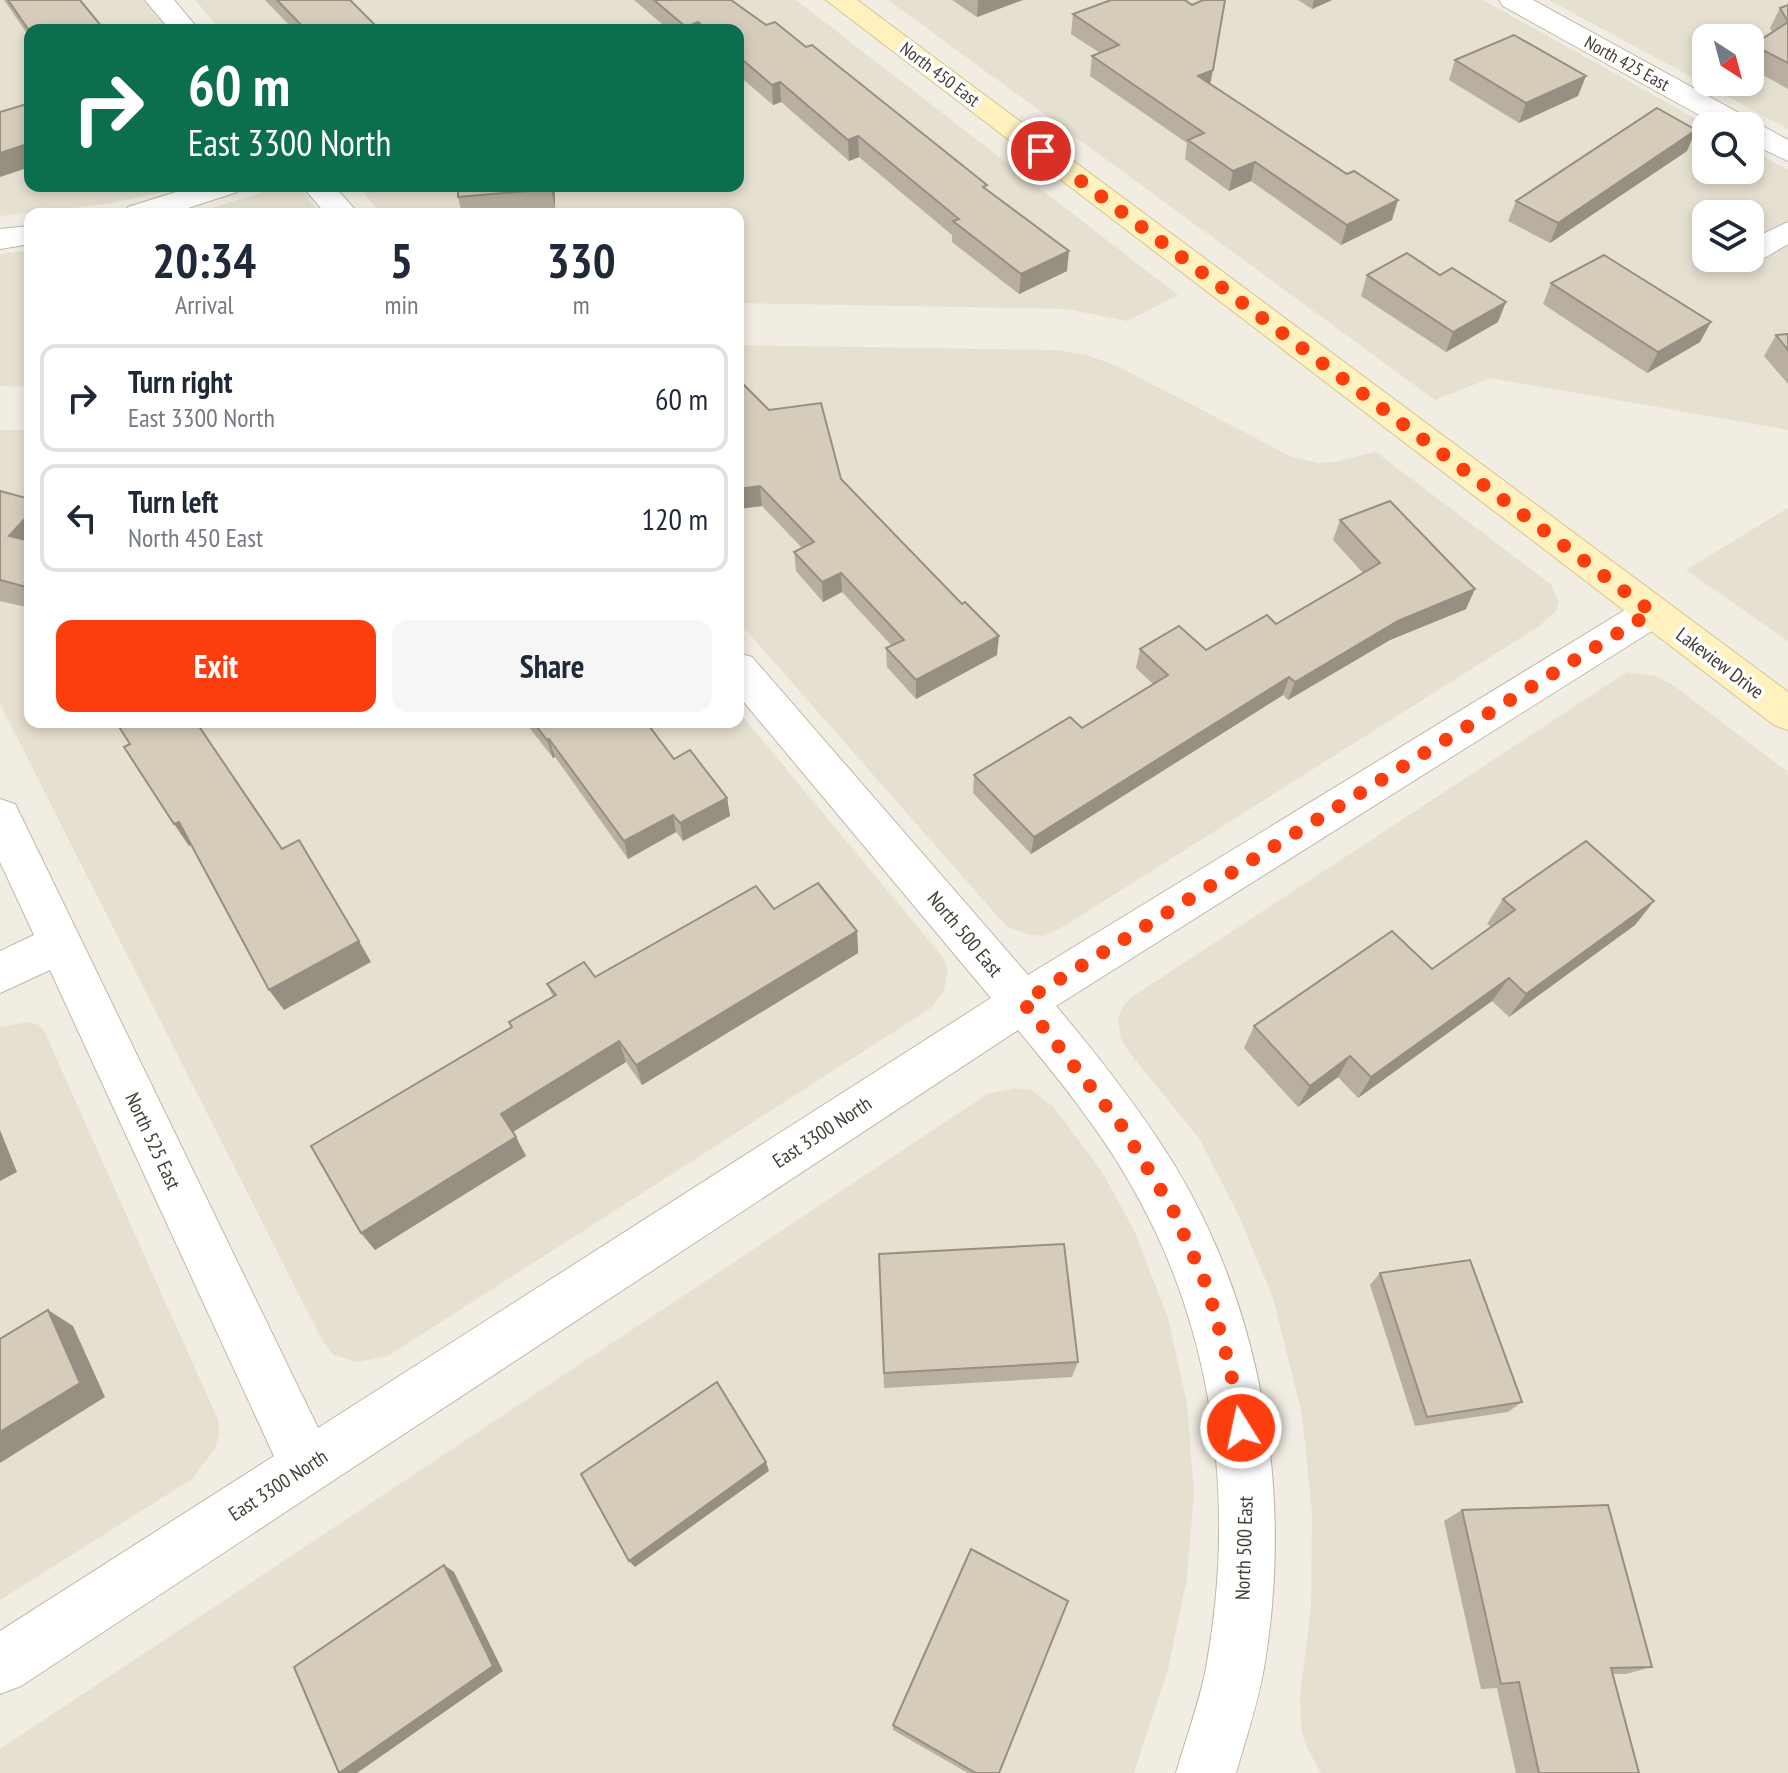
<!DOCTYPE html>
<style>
body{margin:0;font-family:"PT Sans Narrow",sans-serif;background:#f6f6f7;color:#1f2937;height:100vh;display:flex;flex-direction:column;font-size:30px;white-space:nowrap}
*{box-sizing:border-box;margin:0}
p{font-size:26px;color:#747a83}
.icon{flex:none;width:44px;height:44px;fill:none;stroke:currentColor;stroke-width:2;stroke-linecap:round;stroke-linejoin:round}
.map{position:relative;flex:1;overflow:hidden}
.panel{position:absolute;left:24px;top:208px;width:720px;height:520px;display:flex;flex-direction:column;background:#fff;border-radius:16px;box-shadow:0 4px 12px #0003}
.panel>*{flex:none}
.guide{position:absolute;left:24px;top:24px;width:720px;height:168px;border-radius:16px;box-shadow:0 4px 12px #0003;background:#0b6e4f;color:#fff;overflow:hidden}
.needle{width:52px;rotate:144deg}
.fabs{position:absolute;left:1692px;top:24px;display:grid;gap:16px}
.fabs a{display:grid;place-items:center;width:72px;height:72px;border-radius:16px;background:#fff;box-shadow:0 4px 12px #0003;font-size:40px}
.pin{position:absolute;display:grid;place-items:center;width:68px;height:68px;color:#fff;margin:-34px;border:4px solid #fff;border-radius:50%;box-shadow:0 2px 8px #0007}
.me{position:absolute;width:88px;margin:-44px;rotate:350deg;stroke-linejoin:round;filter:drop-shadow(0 0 6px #0008)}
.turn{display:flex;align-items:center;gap:28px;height:168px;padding:0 32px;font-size:36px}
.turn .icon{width:104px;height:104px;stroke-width:2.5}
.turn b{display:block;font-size:56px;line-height:68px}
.eta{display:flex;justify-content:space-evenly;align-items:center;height:136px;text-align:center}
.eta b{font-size:48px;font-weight:700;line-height:56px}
.action{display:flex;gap:16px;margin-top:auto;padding:16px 32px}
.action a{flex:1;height:92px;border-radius:16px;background:#fc3d0e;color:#fff;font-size:32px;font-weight:700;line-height:92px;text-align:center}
.action a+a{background:#f6f6f7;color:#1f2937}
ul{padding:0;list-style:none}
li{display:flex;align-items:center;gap:24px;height:108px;margin:0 16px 12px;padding:0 16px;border:4px solid #e0e1e3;border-radius:16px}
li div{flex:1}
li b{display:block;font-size:30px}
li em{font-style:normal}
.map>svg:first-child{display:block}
</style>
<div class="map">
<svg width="1788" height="1773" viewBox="0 0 1788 1773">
<rect width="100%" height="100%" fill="#f1ede2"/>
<g fill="#e5e0d0" fill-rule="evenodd">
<path d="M 0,0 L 143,0 L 168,30 L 30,30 L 30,186 L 188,186 L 108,204 L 0,216 Z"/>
<path d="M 195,0 L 796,0 L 1178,295 L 1127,321 L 1067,309 L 738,303 L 738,214 L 382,214 L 357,186 L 738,186 L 738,30 L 221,30 Z"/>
<path d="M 888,0 L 1483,0 L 1709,126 L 1706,126 L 1706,170 L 1750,170 L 1750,149 L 1788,170 L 1788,430 L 1491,378 L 1435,400 ZM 1706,214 L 1750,214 L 1750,258 L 1706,258 Z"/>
<path d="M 1549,0 L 1788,0 L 1788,129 ZM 1706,38 L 1750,38 L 1750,82 L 1706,82 Z"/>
<path d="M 279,187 L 291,188 L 304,193 L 321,214 L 193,214 Z"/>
<path d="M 30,250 L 30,387 L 0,386 L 0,254 Z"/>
<path d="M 738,345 L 1056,350 L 1087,355 L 1119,367 L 1292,457 L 1318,463 L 1335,462 L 1376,452 L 1551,584 L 1559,602 L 1556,611 L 1538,627 L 1066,925 L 1044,936 L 1030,935 L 1008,927 L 999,918 L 738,621 Z"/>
<path d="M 0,430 L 30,430 L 30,722 L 738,722 L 738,711 L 942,956 L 948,969 L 944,991 L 931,1008 L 388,1356 L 357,1362 L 334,1355 L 323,1342 L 0,704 Z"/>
<path d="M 1788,508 L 1788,641 L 1686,570 Z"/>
<path d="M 1627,672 L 1656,676 L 1673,685 L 1788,772 L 1788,1773 L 1321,1773 L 1306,1746 L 1301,1727 L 1300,1696 L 1311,1607 L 1312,1513 L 1302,1414 L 1273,1298 L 1239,1216 L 1200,1140 L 1129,1052 L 1121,1039 L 1118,1020 L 1122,1008 L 1132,997 Z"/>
<path d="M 29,1022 L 39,1025 L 45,1033 L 218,1420 L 219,1434 L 215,1449 L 192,1479 L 0,1600 L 0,1027 Z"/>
<path d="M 1016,1088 L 1031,1090 L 1053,1106 L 1101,1170 L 1134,1230 L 1168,1318 L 1187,1404 L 1194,1493 L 1187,1578 L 1168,1669 L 1134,1773 L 0,1773 L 0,1749 L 989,1093 Z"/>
</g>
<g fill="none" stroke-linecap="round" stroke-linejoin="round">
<g stroke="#bfb8a8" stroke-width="2">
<g id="street">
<path d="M 145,0 L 174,0 L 199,30 L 170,30 Z"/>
<path d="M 1499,0 L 1533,0 L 1788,140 L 1788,161 L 1750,143 L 1750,126 L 1719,126 L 1503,6 Z"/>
<path d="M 195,186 L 241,186 L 237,192 L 170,214 L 123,214 L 128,207 Z"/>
<path d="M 302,186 L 334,186 L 359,214 L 326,214 Z"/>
<path d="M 1788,222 L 1788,244 C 1771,254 1758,265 1739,260 L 1750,258 L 1750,240 Z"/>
<path d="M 30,226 L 30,244 L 0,249 L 0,229 Z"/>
<path d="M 1652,598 L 1666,602 L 1671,612 L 1666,622 L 1056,1006 C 1099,1057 1140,1109 1175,1166 C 1264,1314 1293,1498 1264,1668 C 1258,1703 1246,1738 1236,1773 L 1176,1773 C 1186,1738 1199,1704 1206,1668 C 1235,1512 1217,1344 1141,1203 C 1108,1140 1063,1084 1018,1030 L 21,1686 L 0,1694 L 0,1631 L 274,1456 L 50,970 L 0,993 L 0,951 L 34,935 L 0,862 L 0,799 L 15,804 L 21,816 L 318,1428 L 991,998 L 738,695 L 738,653 L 752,657 L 1028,975 L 1638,602 Z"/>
</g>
</g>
<g stroke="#d5c693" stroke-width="2">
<path id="secondary" d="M 826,0 L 857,0 L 1788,692 L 1788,730 L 1774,725 Z"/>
</g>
<use href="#street" fill="#fff" fill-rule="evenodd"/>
<use href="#secondary" fill="#fff2be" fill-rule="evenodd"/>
</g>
<g fill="#b8afa0">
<path d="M 4,0 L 80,0 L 30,30 L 30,38 Z"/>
<path d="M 265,0 L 350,0 L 380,30 L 294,30 Z"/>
<path d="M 634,0 L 731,0 L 987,189 L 1067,271 L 1019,294 L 952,242 L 952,235 L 859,157 L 849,161 L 781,102 L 773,105 L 738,75 L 738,30 L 669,30 Z"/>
<path d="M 952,0 L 1023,0 L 977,17 Z"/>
<path d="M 1225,0 L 1210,83 L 1392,220 L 1341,245 L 1251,181 L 1229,191 L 1185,159 L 1187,143 L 1090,76 L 1092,56 L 1100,53 L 1071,34 L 1073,14 L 1192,5 Z"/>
<path d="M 1298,0 L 1332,0 L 1312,9 Z"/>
<path d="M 1788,5 L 1788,89 L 1750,68 L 1750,52 L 1753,45 L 1772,32 L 1770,28 L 1780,8 Z"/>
<path d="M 1455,60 L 1578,96 L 1519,123 L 1449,80 Z"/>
<path d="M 1687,151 L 1550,243 L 1508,221 L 1516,201 Z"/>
<path d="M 458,186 L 555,186 L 555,209 L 493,214 L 462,214 L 458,197 Z"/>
<path d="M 1367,275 L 1498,322 L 1446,352 L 1361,296 Z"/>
<path d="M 1551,283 L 1700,342 L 1647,373 L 1543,304 Z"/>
<path d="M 1788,334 L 1788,384 L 1764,356 L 1776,335 Z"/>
<path d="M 738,379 L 841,479 L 997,655 L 916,699 L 887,667 L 886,648 L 892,646 L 842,592 L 823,602 L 796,571 L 794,552 L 802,548 L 762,506 L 738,509 Z"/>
<path d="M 0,491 L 30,499 L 30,608 L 0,601 Z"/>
<path d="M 1340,520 L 1466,609 L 1390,640 L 1288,700 L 1283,695 L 1031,854 L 973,793 L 974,775 L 1082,728 L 1153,684 L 1136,668 L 1140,649 L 1206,650 L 1276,624 L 1363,573 L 1333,540 Z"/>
<path d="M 525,722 L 646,722 L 674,759 L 727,798 L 730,816 L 683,841 L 676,832 L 628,859 L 555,757 L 553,758 Z"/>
<path d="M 1503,899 L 1654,901 L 1635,925 L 1509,1017 L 1492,1001 L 1358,1098 L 1338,1077 L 1298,1107 L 1244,1048 L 1254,1026 L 1432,969 L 1491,927 L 1487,924 Z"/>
<path d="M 774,909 L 857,931 L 858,953 L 642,1085 L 626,1062 L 513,1132 L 526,1156 L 375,1250 L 361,1233 L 511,1027 L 509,1022 L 553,997 L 547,984 L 595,977 Z"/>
<path d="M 879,1254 L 1078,1362 L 1072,1377 L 884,1388 Z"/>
<path d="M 1380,1273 L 1522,1402 L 1508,1412 L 1415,1426 L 1370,1285 Z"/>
<path d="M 1462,1510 L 1652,1667 L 1626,1674 L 1613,1674 L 1639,1773 L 1516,1773 L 1497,1688 L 1481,1689 L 1444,1521 Z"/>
<path d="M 893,1725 L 999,1773 L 968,1773 L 893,1730 Z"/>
</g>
<g fill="#968f82">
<path d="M 978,0 L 1023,0 L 977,17 Z"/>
<path d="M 1314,0 L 1332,0 L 1312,9 Z"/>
<path d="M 698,22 L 699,30 L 686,30 L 686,27 Z"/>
<path d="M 1213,70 L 1209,89 L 1198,76 Z"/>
<path d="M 1586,76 L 1578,96 L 1519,123 L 1526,103 Z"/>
<path d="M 780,82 L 781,102 L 773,105 L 772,85 Z"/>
<path d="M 1696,130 L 1687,151 L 1550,243 L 1558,223 Z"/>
<path d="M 858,136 L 859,157 L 849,161 L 848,140 Z"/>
<path d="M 30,143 L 30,167 L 0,177 L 0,153 Z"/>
<path d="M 1255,162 L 1251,181 L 1229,191 L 1233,171 Z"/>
<path d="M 551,186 L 555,186 L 555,209 L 551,189 Z"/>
<path d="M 1398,200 L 1392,220 L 1341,245 L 1347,225 Z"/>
<path d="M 1069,251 L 1067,271 L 1019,294 L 1021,274 Z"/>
<path d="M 1506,302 L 1498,322 L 1446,352 L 1453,332 Z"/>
<path d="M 1711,322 L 1700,342 L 1647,373 L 1658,352 Z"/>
<path d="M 760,486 L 762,506 L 738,509 L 738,489 Z"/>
<path d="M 30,513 L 30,556 L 9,536 Z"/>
<path d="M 841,573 L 842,592 L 823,602 L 822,582 Z"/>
<path d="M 1475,589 L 1466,609 L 1390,640 L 1288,700 L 1295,682 L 1398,621 Z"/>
<path d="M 999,636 L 997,655 L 916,699 L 916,680 Z"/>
<path d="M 1289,677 L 1283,695 L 1031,854 L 1034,837 Z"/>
<path d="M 549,739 L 555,757 L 553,758 L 547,740 Z"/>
<path d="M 727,798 L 730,816 L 683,841 L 680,823 Z"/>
<path d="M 673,815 L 676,832 L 628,859 L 624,841 Z"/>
<path d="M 179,822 L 194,844 L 189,846 L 174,824 Z"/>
<path d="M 1654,901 L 1635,925 L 1509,1017 L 1526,994 Z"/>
<path d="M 857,931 L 858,953 L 642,1085 L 636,1065 Z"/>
<path d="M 359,941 L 371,962 L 284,1010 L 269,990 Z"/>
<path d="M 1509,978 L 1492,1001 L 1358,1098 L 1371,1077 Z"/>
<path d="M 619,1041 L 626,1062 L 511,1133 L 501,1114 Z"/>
<path d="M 1350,1056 L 1338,1077 L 1298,1107 L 1310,1086 Z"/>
<path d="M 0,1130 L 17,1172 L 0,1181 Z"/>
<path d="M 516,1137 L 526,1156 L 375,1250 L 361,1233 Z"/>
<path d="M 48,1310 L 73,1326 L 105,1397 L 0,1463 L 0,1432 Z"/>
<path d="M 766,1462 L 769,1471 L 635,1567 L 629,1561 Z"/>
<path d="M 444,1565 L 454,1572 L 503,1671 L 357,1773 L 340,1773 Z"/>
</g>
<g fill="#d6ccba" stroke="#968f82" stroke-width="2">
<path d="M 8,0 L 80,0 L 102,27 L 93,30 L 30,30 L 30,32 Z"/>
<path d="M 277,0 L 350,0 L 380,30 L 306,30 Z"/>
<path d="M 654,0 L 731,0 L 766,25 L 775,22 L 806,47 L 812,45 L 987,185 L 983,187 L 1069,251 L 1021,274 L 953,221 L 959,219 L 858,136 L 848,140 L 780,82 L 772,85 L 738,56 L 738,30 L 707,30 L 698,22 L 686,27 Z"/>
<path d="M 1111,0 L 1185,0 L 1192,5 L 1203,0 L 1225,0 L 1213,70 L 1198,76 L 1347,174 L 1354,171 L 1398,200 L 1347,225 L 1255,162 L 1233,171 L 1188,140 L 1204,133 L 1092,56 L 1119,45 L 1073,14 Z"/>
<path d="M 1788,5 L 1788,63 L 1753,45 L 1788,22 L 1780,8 Z"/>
<path d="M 1514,35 L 1586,76 L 1526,103 L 1455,60 Z"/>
<path d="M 30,103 L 30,143 L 0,153 L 0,112 Z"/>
<path d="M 1657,108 L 1696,130 L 1558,223 L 1516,201 Z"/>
<path d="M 458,186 L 551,186 L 551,189 L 458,197 Z"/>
<path d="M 1407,253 L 1440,275 L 1452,268 L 1506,302 L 1453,332 L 1367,275 Z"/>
<path d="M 1604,255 L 1711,322 L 1658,352 L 1551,283 Z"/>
<path d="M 1788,334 L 1788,350 L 1776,335 Z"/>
<path d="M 738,379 L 769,410 L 821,403 L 841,479 L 962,604 L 965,602 L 999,636 L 916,680 L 886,648 L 904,640 L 841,573 L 822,582 L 794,552 L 814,542 L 760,486 L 738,489 Z"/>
<path d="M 0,491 L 30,499 L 30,513 L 9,536 L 30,541 L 30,588 L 0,580 Z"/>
<path d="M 1390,501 L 1475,589 L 1398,621 L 1295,682 L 1289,677 L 1034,837 L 974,775 L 1070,717 L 1082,728 L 1168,675 L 1140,649 L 1179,626 L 1206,650 L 1267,615 L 1276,624 L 1380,563 L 1340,520 Z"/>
<path d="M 116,722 L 196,722 L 282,849 L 299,840 L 359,941 L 269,990 L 179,822 L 174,824 L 124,747 L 130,744 Z"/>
<path d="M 533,722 L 646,722 L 674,759 L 690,750 L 727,798 L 680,823 L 673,815 L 624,841 L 549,739 L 547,740 Z"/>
<path d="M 1586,841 L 1654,901 L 1526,994 L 1509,978 L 1371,1077 L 1350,1056 L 1310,1086 L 1254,1026 L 1392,931 L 1432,969 L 1515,910 L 1503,899 Z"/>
<path d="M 818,883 L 857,931 L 636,1065 L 619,1041 L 501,1114 L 516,1137 L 361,1233 L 311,1146 L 512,1027 L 509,1022 L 556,995 L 547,984 L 584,962 L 595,977 L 756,886 L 774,909 Z"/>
<path d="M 1064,1244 L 1078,1362 L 884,1373 L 879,1254 Z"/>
<path d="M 1470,1260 L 1522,1402 L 1427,1417 L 1380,1273 Z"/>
<path d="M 48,1310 L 80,1383 L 0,1432 L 0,1339 Z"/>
<path d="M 717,1382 L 766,1462 L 629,1561 L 581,1474 Z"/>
<path d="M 1608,1505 L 1652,1667 L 1611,1668 L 1639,1773 L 1539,1773 L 1519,1682 L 1501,1684 L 1462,1510 Z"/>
<path d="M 971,1549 L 1068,1601 L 999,1773 L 976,1773 L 893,1725 Z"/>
<path d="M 444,1565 L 493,1666 L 339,1773 L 294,1667 Z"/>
</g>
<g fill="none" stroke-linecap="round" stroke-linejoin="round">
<path stroke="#fc3d0e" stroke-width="14" stroke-dasharray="0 25.2" d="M 1041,151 L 1652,612 L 1023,1002 L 1121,1125 L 1173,1210 L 1208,1289 L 1230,1368 L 1241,1428"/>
</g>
<g text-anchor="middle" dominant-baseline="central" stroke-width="7" stroke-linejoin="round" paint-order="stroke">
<g font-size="18" fill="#433d33" stroke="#fff">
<text transform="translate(1627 63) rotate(29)">North 425 East</text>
<text transform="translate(940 74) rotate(37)">North 450 East</text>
</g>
<g font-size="20" fill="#433d33" stroke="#fff">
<text transform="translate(1720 663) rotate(37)">Lakeview Drive</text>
<text transform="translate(965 934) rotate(50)">North 500 East</text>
<text transform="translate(822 1132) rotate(-33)">East 3300 North</text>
<text transform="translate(153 1141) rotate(65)">North 525 East</text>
<text transform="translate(278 1485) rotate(-33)">East 3300 North</text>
<text transform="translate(1244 1548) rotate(-88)">North 500 East</text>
</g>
</g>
</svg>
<div class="fabs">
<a><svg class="needle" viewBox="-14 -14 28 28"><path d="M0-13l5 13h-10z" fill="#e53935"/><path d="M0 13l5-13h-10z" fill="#747a83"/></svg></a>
<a><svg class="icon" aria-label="search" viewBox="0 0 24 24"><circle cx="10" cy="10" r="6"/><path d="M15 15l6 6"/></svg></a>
<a><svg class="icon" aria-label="layers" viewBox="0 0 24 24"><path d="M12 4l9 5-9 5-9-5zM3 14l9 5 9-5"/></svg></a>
</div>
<div class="pin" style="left:1041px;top:151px;background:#d93025"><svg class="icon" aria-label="arrive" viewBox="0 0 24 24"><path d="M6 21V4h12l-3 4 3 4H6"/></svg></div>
<svg class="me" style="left:1241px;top:1428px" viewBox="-20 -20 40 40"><circle r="17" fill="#fc3d0e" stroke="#fff" stroke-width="3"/><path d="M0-11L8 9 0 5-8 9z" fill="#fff"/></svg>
<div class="guide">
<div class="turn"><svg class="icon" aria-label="right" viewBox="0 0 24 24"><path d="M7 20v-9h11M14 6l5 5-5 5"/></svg><div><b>60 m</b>East 3300 North</div></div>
</div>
<section class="panel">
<div class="eta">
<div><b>20:34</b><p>Arrival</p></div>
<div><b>5</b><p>min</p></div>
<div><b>330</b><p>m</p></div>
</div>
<ul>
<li><svg class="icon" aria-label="right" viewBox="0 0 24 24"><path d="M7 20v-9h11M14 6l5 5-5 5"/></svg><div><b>Turn right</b><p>East 3300 North</p></div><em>60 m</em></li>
<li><svg class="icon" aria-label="left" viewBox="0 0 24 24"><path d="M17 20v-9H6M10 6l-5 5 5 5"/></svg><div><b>Turn left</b><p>North 450 East</p></div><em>120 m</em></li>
</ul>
<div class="action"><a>Exit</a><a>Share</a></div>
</section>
</div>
